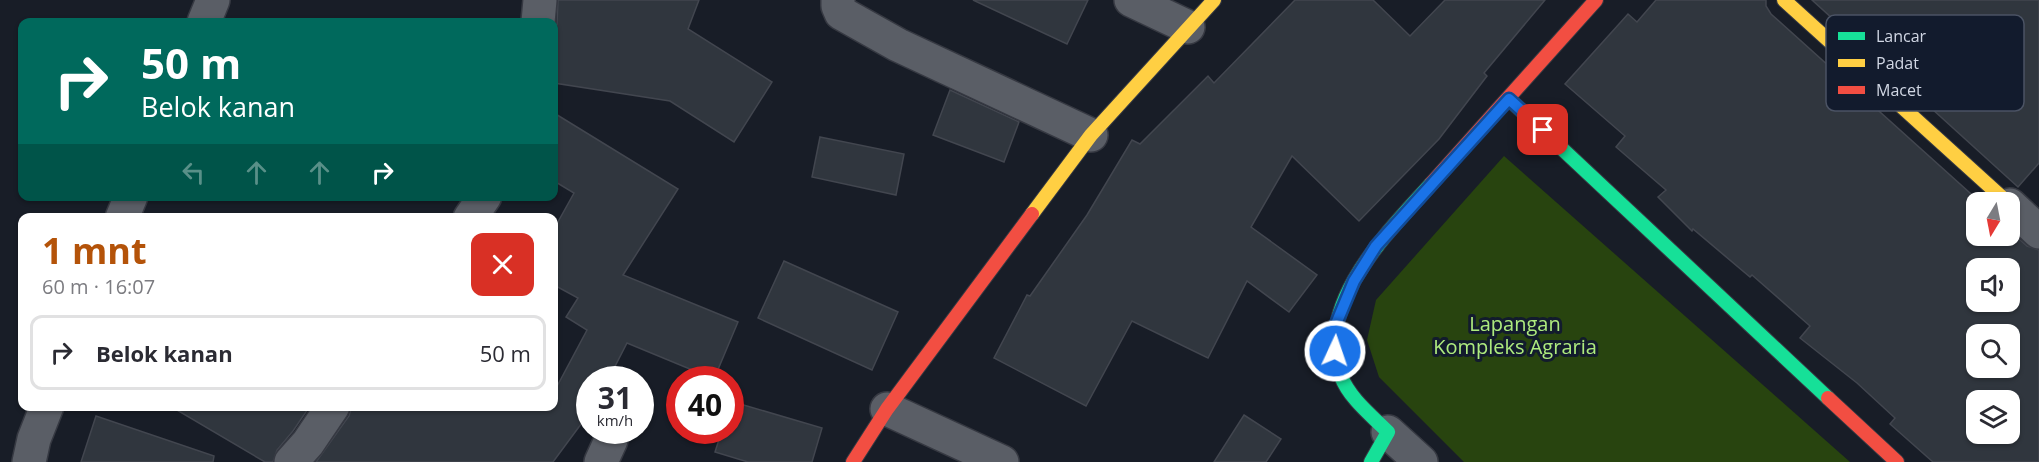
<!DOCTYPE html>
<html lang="id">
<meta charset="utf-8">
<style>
body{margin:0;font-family:"Open Sans",sans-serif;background:#f2f2f3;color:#2b2b33;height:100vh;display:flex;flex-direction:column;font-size:22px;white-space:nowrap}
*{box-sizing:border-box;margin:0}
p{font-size:20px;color:#7c7c81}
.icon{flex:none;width:33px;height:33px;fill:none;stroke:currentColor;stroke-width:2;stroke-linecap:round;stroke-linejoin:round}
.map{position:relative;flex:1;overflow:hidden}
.panel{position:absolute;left:18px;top:213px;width:540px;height:198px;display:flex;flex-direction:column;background:#fff;border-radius:12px;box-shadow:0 2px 4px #0004}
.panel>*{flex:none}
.top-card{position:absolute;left:18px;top:18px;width:540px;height:183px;border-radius:12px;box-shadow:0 2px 4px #0004;background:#00695c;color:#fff;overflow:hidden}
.needle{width:39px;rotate:190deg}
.tools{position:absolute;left:1966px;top:192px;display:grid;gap:12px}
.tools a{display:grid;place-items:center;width:54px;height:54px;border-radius:12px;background:#fff;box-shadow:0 2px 4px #0004;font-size:30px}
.speed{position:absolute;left:576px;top:366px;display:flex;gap:12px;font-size:30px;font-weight:700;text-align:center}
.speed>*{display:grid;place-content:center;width:78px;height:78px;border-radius:50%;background:#fff;box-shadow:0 2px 4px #0004;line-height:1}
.speed small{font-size:15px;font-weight:400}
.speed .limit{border:9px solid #d22;background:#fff;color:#111}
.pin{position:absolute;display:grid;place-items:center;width:51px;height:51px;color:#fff;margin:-26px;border-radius:12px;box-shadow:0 3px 9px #0006}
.me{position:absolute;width:66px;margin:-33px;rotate:3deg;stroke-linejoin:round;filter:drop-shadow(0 0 4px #0008)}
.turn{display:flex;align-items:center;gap:21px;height:126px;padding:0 24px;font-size:27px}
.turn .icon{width:78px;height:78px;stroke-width:2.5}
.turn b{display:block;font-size:42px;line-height:51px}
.lanes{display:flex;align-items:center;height:57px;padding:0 24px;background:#0003;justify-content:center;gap:30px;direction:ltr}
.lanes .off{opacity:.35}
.round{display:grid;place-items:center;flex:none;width:63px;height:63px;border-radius:12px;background:#f2f2f3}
.summary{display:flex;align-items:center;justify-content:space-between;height:102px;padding:0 24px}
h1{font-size:36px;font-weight:700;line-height:45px;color:#b45309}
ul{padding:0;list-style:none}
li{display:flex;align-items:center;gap:18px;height:75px;margin:0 12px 9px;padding:0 12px;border:3px solid #e1e1e2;border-radius:12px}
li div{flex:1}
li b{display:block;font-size:22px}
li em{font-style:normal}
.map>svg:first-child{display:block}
</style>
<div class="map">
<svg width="2039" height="462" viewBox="0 0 2039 462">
<rect width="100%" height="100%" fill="#181d27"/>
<path fill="#28440f" d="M 1504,156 L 1850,462 L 1464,462 L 1379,377 L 1367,340 L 1376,300 Z"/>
<g fill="#30363e" stroke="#42464f" stroke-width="1.5" fill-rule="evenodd">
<path d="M 558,0 L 699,0 L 688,29 L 772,82 L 734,142 L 670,101 L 554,83 L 554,32 L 557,24 Z"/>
<path d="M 973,0 L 1088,0 L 1067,44 Z"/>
<path d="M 1295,0 L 1373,0 L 1410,36 L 1445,0 L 1545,0 L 1484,73 L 1487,76 L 1439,139 L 1359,221 L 1292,156 L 1251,227 L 1317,275 L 1289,312 L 1247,281 L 1208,358 L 1132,321 L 1086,406 L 994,358 L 1027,295 L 1030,296 L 1087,215 L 1132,140 L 1140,144 L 1208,76 L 1214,83 Z"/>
<path d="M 1656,0 L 1766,0 L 1766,6 L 1771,14 L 1980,202 L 1977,202 L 1977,236 L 2010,236 L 2010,231 L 2027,246 L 2039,250 L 2039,462 L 1933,462 L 1890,424 L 1895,418 L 1857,383 L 1800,338 L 1810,326 L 1752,275 L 1750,277 L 1693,229 L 1692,231 L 1658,197 L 1666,190 L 1616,147 L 1625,136 L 1565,84 L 1628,14 L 1637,22 ZM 1977,268 L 2010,268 L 2010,302 L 1977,302 ZM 1977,334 L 2010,334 L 2010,368 L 1977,368 ZM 1977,400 L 2010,400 L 2010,434 L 1977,434 Z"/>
<path d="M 1812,0 L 2039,0 L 2039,163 L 2018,187 Z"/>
<path d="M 950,90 L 1019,122 L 1004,162 L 933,135 Z"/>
<path d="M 554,113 L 678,189 L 623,275 L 738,322 L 714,379 L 627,343 L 608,380 L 590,380 L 590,412 L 553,462 L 316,462 L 349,416 L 352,406 L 554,406 L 554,392 L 587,330 L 566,317 L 578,298 L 554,285 L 554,229 L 574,193 L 554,181 Z"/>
<path d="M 820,137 L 904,154 L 896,195 L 812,177 Z"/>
<path d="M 784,261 L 898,312 L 872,370 L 758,318 Z"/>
<path d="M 730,401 L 822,428 L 812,462 L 748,462 L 715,452 L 722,430 L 730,430 Z"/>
<path d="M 170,406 L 310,406 L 293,431 L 277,450 L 273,462 L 265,462 Z"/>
<path d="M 1244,415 L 1281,439 L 1266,462 L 1214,462 Z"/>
<path d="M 96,416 L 214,456 L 213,462 L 81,462 Z"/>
</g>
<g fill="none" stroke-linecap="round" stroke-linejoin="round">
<g stroke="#363942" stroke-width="36">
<g id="street">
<path d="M 838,0 L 838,6 L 841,13 L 898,45 L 1091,135"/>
<path d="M 1131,0 L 1188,27"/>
<path d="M 204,22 L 213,0"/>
<path d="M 538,22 L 540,0"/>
<path d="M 2010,205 L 2039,232"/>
<path d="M 122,218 L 131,196"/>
<path d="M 470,218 L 485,196"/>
<path d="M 887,409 L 1002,462"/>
<path d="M 1388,432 L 1421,462"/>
<path d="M 29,462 L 34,439 L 47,406"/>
<path d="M 291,462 L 308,443 L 333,406"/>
<path d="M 601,462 L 611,440"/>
</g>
</g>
<g stroke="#363942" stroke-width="16">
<g id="fast">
<path d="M 1509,99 L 1828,398"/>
<path d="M 1371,462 L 1388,432 C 1372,416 1349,398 1341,376 C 1313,305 1388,232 1431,184"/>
</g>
</g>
<g stroke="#363942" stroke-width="16">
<g id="slow">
<path d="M 1784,0 L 2007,202"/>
<path d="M 1032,214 L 1091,135 L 1214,0"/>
</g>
</g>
<g stroke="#363942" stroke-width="16">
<g id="jam">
<path d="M 1431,184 L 1596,0"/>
<path d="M 1828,398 L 1897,462"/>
<path d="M 853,462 L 887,409 L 1032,214"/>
</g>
</g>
<use href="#street" stroke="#5a5e66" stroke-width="33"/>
<use href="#fast" stroke="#16e098" stroke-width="14"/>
<use href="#slow" stroke="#ffcf43" stroke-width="14"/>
<use href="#jam" stroke="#f24e42" stroke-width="14"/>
</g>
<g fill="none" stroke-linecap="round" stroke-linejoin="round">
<g stroke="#114b97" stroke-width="15">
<path id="route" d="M 1335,351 L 1336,324 L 1354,281 L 1376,246 L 1509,99 L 1543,130"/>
</g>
<use href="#route" stroke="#1a73e8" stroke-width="10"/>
</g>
<g text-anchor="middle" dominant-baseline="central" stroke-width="6" stroke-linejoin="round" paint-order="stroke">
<g font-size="20" fill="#aeeb7e" stroke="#121b2d">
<text x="1515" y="323">Lapangan<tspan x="1515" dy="23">Kompleks Agraria</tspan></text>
</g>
</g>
<rect x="1826" y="15" width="198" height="96" rx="9" fill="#121b2d" stroke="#4b5364" stroke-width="1.5"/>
<rect x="1838" y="32" width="27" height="8" fill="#16e098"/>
<rect x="1838" y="59" width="27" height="8" fill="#ffcf43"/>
<rect x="1838" y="86" width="27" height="8" fill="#f24e42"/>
<g font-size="16" fill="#d1d7e4">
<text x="1876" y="42">Lancar</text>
<text x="1876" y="69">Padat</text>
<text x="1876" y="96">Macet</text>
</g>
</svg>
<div class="tools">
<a><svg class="needle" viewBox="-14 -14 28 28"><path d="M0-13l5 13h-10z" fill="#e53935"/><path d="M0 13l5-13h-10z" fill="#7c7c81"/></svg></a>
<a><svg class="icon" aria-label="sound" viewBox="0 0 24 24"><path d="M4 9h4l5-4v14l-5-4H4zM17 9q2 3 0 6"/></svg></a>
<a><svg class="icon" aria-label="search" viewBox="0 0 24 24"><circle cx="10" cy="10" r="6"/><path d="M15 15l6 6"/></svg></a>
<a><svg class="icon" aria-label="layers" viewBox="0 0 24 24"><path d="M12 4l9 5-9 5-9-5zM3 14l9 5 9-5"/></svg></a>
</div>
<div class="speed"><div>31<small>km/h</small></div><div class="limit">40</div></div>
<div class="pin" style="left:1543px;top:130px;background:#d93025"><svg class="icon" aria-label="arrive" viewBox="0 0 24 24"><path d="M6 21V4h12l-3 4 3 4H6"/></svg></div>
<svg class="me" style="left:1335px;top:351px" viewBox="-20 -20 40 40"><circle r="17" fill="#1a73e8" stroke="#fff" stroke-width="3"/><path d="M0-11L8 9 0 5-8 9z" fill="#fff"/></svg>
<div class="top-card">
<div class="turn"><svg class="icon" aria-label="right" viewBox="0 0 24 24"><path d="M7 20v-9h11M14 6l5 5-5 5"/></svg><div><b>50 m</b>Belok kanan</div></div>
<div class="lanes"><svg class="icon off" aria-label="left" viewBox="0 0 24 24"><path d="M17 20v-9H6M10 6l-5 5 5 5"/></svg><svg class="icon off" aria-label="ahead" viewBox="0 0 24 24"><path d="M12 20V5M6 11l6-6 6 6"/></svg><svg class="icon off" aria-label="ahead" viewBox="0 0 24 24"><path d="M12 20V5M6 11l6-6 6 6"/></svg><svg class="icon" aria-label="right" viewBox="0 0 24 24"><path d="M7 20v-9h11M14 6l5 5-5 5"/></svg></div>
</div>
<section class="panel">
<div class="summary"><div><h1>1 mnt</h1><p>60 m · 16:07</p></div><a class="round" style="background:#d93025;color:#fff"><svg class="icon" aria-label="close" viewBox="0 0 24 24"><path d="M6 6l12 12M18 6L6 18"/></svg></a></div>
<ul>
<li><svg class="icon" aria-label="right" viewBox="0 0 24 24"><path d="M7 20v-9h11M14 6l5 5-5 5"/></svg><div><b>Belok kanan</b></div><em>50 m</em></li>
</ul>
</section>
</div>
